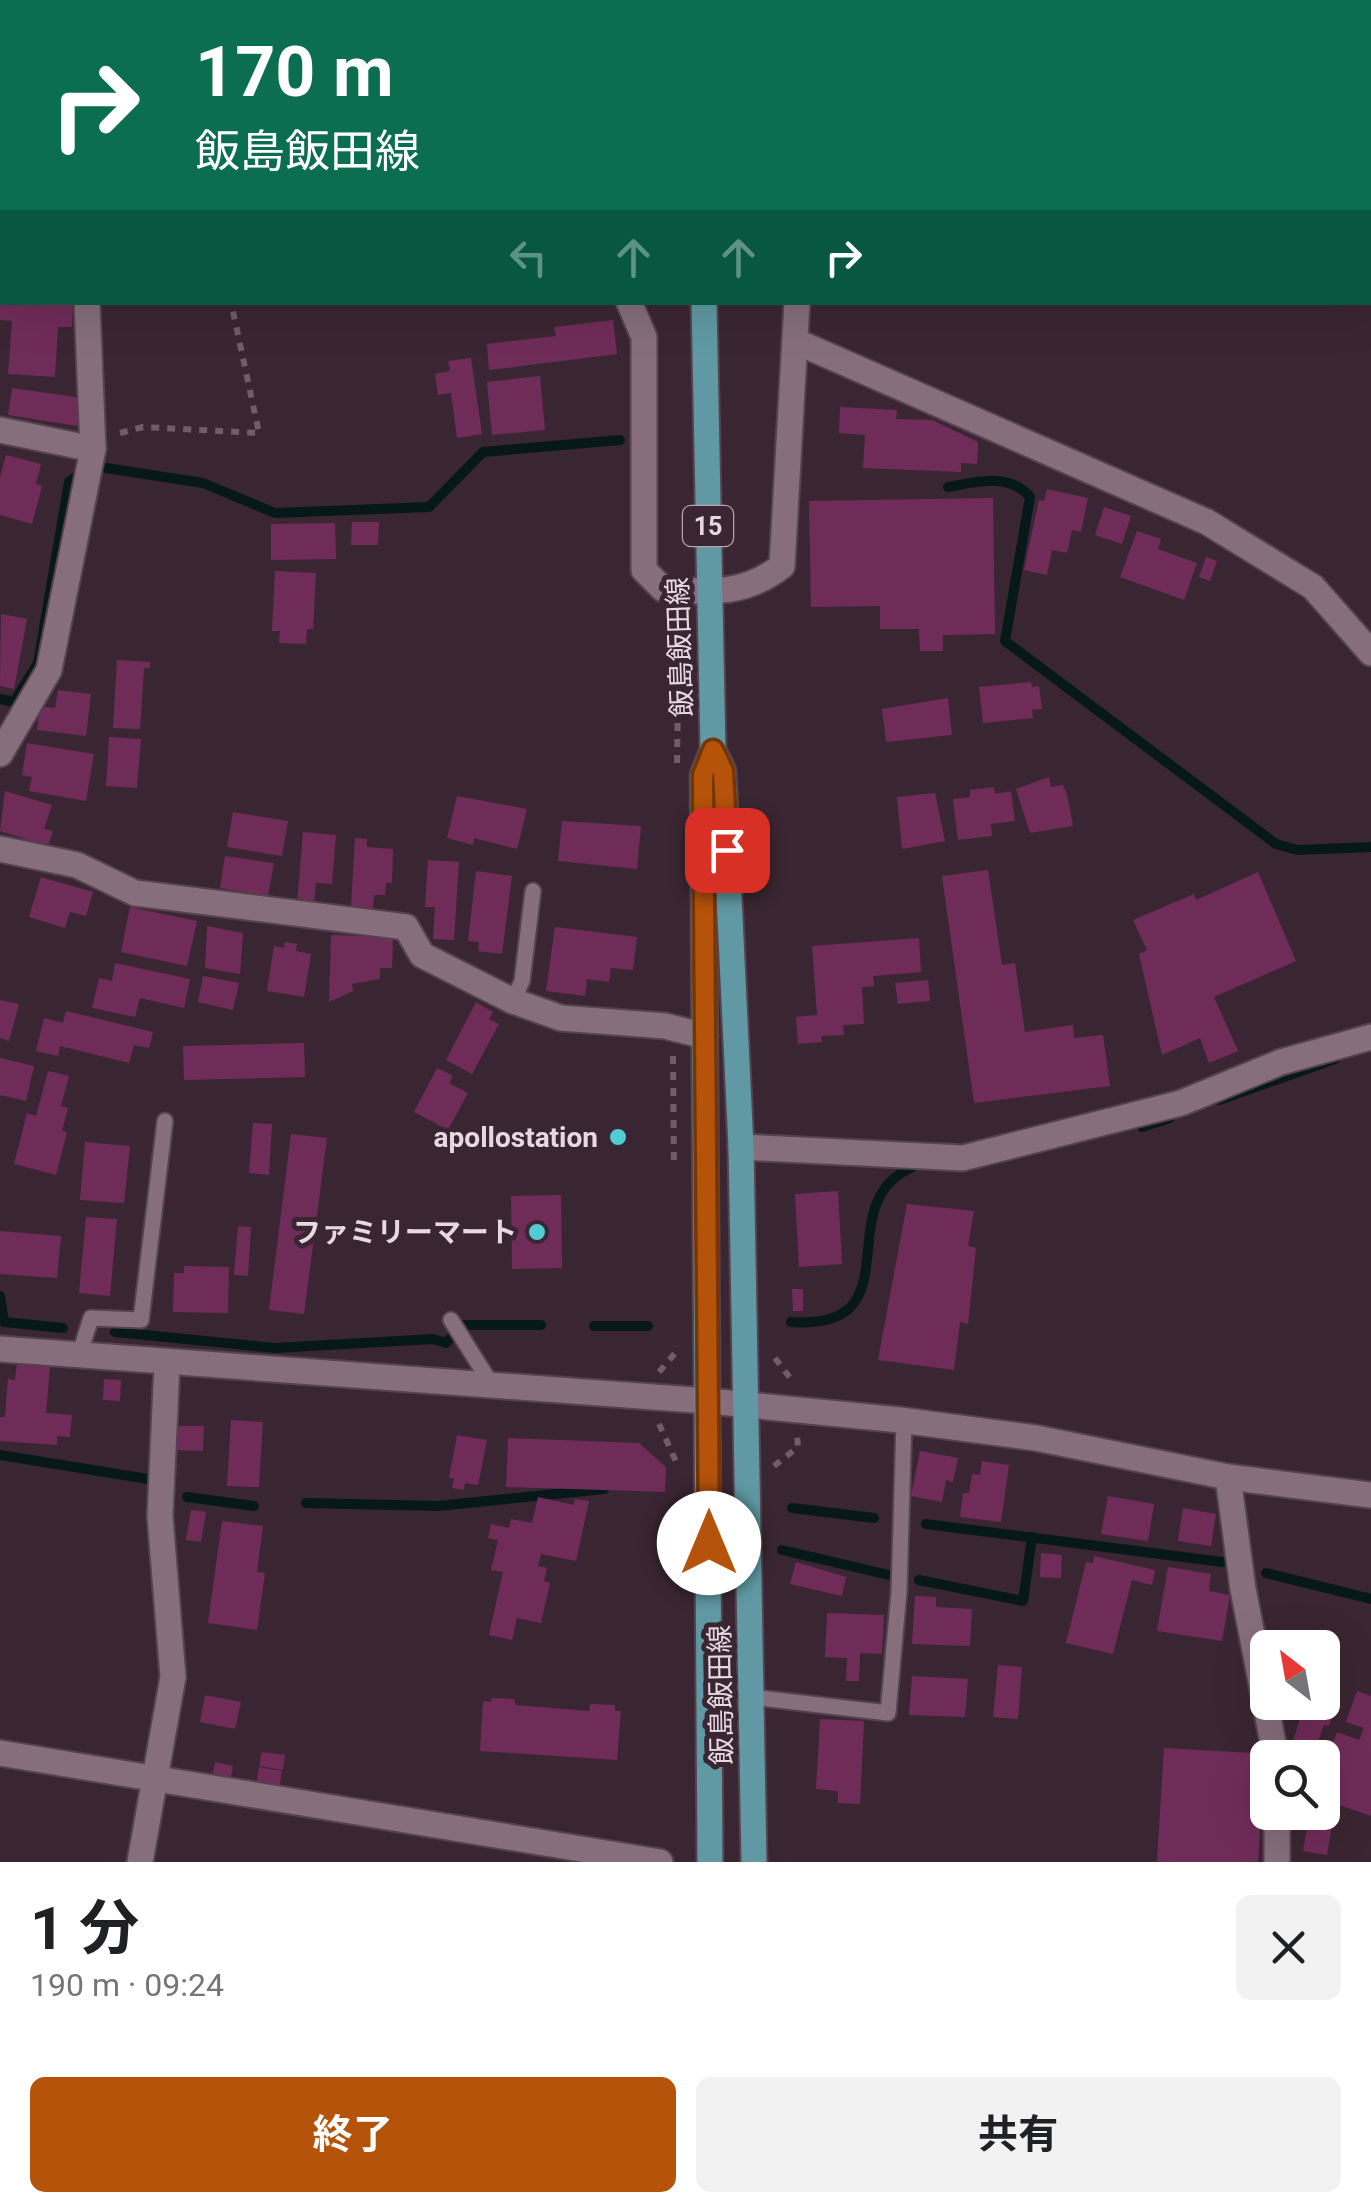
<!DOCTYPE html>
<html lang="ja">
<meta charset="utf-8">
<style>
body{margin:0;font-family:Roboto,"Noto Sans JP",sans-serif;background:#f2f2f2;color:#202124;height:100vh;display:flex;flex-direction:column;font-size:38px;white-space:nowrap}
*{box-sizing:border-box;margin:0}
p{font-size:32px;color:#757577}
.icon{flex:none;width:55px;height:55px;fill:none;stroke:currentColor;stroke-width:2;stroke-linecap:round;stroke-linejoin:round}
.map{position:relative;height:1862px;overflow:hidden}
.drawer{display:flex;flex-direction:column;background:#fff;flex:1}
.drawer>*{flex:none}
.hud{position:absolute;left:0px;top:0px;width:1372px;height:305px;box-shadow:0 10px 40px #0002;background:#0b6e4f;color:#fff;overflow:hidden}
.needle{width:65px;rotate:329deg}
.tools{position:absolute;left:1250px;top:1630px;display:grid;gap:20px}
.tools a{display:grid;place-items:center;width:90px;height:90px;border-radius:15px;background:#fff;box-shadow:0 10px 40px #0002;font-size:50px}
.pin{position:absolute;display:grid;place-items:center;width:85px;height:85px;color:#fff;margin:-42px;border-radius:20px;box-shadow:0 5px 15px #0006}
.me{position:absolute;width:110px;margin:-55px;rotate:0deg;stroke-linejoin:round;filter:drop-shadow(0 0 8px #0008)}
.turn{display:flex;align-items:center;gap:35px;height:210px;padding:0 30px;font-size:45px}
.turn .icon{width:130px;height:130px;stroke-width:2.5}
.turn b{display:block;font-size:70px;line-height:85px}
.lanes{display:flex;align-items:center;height:95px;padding:0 30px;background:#0003;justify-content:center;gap:50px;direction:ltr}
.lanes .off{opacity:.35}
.round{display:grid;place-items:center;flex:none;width:105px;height:105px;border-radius:15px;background:#f2f2f2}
.head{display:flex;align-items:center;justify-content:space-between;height:170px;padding:0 30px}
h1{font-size:60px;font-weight:700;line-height:75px}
.button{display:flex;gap:20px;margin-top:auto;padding:20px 30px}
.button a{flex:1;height:115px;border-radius:15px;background:#b45309;color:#fff;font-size:40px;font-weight:700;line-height:115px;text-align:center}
.button a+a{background:#f2f2f2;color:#202124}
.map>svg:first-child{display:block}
</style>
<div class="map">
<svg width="1371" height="1862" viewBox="0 0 1371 1862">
<rect width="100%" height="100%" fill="#3a2632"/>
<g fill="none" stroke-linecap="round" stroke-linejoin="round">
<g stroke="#071819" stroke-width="10">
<path d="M 106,468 L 203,483 L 275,513 L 429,507 L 483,452 L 620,440"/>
<path d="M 948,487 C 977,482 1009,472 1030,497 L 1005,641 L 1276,844 L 1297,850 L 1371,847"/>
<path d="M 0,699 L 14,702 L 38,663 L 69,482 L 74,478"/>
<path d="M 1219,1100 L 1335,1059"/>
<path d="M 1142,1127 L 1170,1118"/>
<path d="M 0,1296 L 4,1322 L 63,1328"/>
<path d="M 791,1322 C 916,1331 828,1204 911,1168"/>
<path d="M 594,1326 L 648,1326"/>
<path d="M 115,1332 L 275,1348 L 433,1339 L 446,1343 L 463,1325 L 541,1325"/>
<path d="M 0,1455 L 148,1479"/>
<path d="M 187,1497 L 254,1506"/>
<path d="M 306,1503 L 438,1506 L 604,1489"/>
<path d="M 792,1508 L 874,1518"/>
<path d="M 926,1524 L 1222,1562"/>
<path d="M 782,1550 L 889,1575"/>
<path d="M 1266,1573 L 1371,1599"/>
<path d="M 919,1580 L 1023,1601 L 1032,1537"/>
</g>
</g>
<g fill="#702c59">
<path d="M 0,302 L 73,302 L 72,327 L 58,327 L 55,377 L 8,374 L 12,321 L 0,320 Z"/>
<path d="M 613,320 L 617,354 L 489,370 L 487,344 L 556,336 L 554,327 Z"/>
<path d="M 471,358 L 482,434 L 457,438 L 451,393 L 438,395 L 435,374 L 450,371 L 448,361 Z"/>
<path d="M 540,376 L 545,430 L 492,435 L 487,382 Z"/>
<path d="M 12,388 L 82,398 L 78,426 L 8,415 Z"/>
<path d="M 840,407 L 897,410 L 896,419 L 932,420 L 978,442 L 977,464 L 961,463 L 961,472 L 863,468 L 865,435 L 839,433 Z"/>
<path d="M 6,455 L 41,464 L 36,484 L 42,486 L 32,524 L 0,515 L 0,477 Z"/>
<path d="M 1047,489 L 1088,498 L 1081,532 L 1072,530 L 1067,553 L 1052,550 L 1047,575 L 1024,570 L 1039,500 L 1044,501 Z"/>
<path d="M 993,498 L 995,634 L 943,635 L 943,651 L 920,651 L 919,629 L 880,629 L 880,606 L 811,607 L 809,501 Z"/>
<path d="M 1104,507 L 1131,516 L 1122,544 L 1095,535 Z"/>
<path d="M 352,522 L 379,522 L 378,545 L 351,545 Z"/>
<path d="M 335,523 L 336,559 L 271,560 L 271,524 Z"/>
<path d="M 1137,531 L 1161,539 L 1158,549 L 1197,563 L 1184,600 L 1120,577 Z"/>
<path d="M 1206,557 L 1217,561 L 1210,581 L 1199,577 Z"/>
<path d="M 275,571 L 316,573 L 313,629 L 307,629 L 306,644 L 279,643 L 280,631 L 272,631 Z"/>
<path d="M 1,614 L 27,619 L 14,689 L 0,686 Z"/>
<path d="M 117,660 L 150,662 L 150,668 L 144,668 L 140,729 L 113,728 Z"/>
<path d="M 1031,682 L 1032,687 L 1039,686 L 1042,709 L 1032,710 L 1033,718 L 983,723 L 979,687 Z"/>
<path d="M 58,690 L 91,694 L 86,736 L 37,730 L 40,707 L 55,708 Z"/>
<path d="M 948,698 L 952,735 L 886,742 L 882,709 Z"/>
<path d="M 109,737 L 141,739 L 137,788 L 106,786 Z"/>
<path d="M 27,743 L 94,754 L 86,801 L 29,791 L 32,777 L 22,775 Z"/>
<path d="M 1049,777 L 1051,787 L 1063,785 L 1067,794 L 1073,826 L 1030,833 L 1016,789 Z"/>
<path d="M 994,787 L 995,794 L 1011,791 L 1015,821 L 991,824 L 992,836 L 958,840 L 953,799 L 970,797 L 970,790 Z"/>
<path d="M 5,791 L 52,805 L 44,829 L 53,831 L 48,846 L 0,831 Z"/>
<path d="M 935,793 L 945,841 L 902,849 L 897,797 Z"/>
<path d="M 457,796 L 527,809 L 517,849 L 474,838 L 473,845 L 447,838 Z"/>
<path d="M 233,812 L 288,821 L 282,856 L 227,847 Z"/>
<path d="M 562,821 L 641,826 L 637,869 L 558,861 Z"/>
<path d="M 303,832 L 336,835 L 332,884 L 316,883 L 314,905 L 297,904 Z"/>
<path d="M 355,838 L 367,839 L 367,847 L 393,849 L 392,883 L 386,883 L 385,895 L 374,895 L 373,908 L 351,906 Z"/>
<path d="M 225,856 L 274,863 L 268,896 L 220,888 Z"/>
<path d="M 428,860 L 459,862 L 454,940 L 433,939 L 435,907 L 425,907 Z"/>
<path d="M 988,870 L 1002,965 L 1015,963 L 1025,1032 L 1073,1025 L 1074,1038 L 1103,1035 L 1110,1086 L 974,1103 L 942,876 Z"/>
<path d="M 476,871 L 512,876 L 502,954 L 478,951 L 479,942 L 468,941 Z"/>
<path d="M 1258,872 L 1296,961 L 1214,997 L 1238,1051 L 1209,1063 L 1200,1038 L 1162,1055 L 1139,954 L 1147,950 L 1133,920 L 1194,894 L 1196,900 Z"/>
<path d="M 41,877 L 93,892 L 86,916 L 70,912 L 65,928 L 29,917 Z"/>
<path d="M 130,907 L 197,921 L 187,966 L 121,952 Z"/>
<path d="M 207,926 L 243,933 L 240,974 L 205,968 Z"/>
<path d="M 555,927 L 637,937 L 633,970 L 611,968 L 609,982 L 587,979 L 585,996 L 546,991 Z"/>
<path d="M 331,935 L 393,937 L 392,968 L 380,968 L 380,979 L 352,984 L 353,991 L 329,1002 Z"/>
<path d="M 919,938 L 921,972 L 873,976 L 874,986 L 862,987 L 864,1024 L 843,1025 L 844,1035 L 821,1036 L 822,1042 L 798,1044 L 796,1017 L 817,1015 L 812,946 Z"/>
<path d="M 285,942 L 297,944 L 296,951 L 311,954 L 304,997 L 267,991 L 274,946 L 284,948 Z"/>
<path d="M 115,963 L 190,979 L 184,1008 L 140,998 L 135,1017 L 92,1008 L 99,978 L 112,981 Z"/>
<path d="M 203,976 L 239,983 L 233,1010 L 198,1002 Z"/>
<path d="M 928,980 L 930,1001 L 898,1004 L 895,983 Z"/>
<path d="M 0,1000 L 19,1004 L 9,1041 L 0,1038 Z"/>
<path d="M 476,1002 L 493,1012 L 489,1019 L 499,1024 L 472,1074 L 446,1060 Z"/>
<path d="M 66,1011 L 153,1032 L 149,1048 L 134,1045 L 129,1063 L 60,1046 L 58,1056 L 36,1051 L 44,1018 L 63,1023 Z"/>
<path d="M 304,1043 L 305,1077 L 184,1080 L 183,1046 Z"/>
<path d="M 0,1058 L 34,1066 L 26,1101 L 0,1095 Z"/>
<path d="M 437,1068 L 453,1076 L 449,1083 L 468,1093 L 448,1130 L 414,1112 Z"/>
<path d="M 48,1071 L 69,1076 L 61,1106 L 68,1108 L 62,1131 L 67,1132 L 56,1175 L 14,1164 L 27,1113 L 36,1116 Z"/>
<path d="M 253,1123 L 272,1124 L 269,1175 L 249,1173 Z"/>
<path d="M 291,1134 L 327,1138 L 304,1314 L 269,1310 Z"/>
<path d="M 85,1142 L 130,1146 L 124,1203 L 80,1200 Z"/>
<path d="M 838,1191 L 842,1264 L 799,1267 L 795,1194 Z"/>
<path d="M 561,1195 L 562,1268 L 512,1269 L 511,1196 Z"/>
<path d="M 907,1204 L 974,1211 L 968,1246 L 976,1248 L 968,1324 L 960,1322 L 954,1370 L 878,1360 Z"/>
<path d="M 86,1217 L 117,1219 L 110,1296 L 79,1293 Z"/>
<path d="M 238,1226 L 251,1227 L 248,1276 L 234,1275 Z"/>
<path d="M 0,1231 L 61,1236 L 57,1278 L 0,1274 Z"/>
<path d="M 184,1266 L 229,1267 L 228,1313 L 173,1312 L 174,1273 L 184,1273 Z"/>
<path d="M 792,1289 L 803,1289 L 803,1311 L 793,1311 Z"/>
<path d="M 17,1363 L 50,1366 L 46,1413 L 72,1415 L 70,1437 L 57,1436 L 57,1445 L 0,1441 L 0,1417 L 5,1417 L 8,1379 L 15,1380 Z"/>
<path d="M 104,1379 L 121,1380 L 120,1401 L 103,1400 Z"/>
<path d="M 231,1420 L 263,1422 L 259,1487 L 227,1486 Z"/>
<path d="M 178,1426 L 204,1426 L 203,1451 L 177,1450 Z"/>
<path d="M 457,1435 L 487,1440 L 478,1485 L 465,1483 L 464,1490 L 452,1488 L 454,1478 L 449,1478 Z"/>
<path d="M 508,1438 L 639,1443 L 666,1467 L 665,1492 L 506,1487 Z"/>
<path d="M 920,1451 L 958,1458 L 953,1482 L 946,1480 L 942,1502 L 911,1496 Z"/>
<path d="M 982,1461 L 1009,1465 L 1001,1522 L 960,1517 L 963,1493 L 969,1493 L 972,1474 L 980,1475 Z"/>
<path d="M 1108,1496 L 1154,1504 L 1148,1541 L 1101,1534 Z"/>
<path d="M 538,1497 L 574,1505 L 575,1499 L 589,1501 L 576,1561 L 541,1554 L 538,1566 L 547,1568 L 544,1581 L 550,1583 L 541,1623 L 517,1618 L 512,1640 L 489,1635 L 503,1572 L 491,1570 L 498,1540 L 488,1538 L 491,1524 L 509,1528 L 511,1519 L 532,1523 Z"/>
<path d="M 1183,1508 L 1216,1514 L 1211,1546 L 1178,1541 Z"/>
<path d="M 191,1510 L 206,1512 L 201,1542 L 186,1540 Z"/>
<path d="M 222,1521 L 263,1526 L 257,1572 L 265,1573 L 257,1630 L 208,1623 Z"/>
<path d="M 1041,1553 L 1062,1555 L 1061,1578 L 1040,1577 Z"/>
<path d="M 1094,1556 L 1155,1570 L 1152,1585 L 1132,1580 L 1113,1654 L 1066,1643 L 1086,1562 L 1093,1563 Z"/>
<path d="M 796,1562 L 846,1577 L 842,1596 L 790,1584 Z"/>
<path d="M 1168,1567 L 1211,1574 L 1209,1591 L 1230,1595 L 1222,1641 L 1157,1631 Z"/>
<path d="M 915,1596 L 936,1597 L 936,1607 L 972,1609 L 970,1646 L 912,1644 Z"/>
<path d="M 827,1613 L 884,1615 L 882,1654 L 860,1653 L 859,1681 L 846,1681 L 847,1658 L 825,1657 Z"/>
<path d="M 998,1665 L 1022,1667 L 1018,1719 L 993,1717 Z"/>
<path d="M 912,1676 L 968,1679 L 965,1717 L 909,1715 Z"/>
<path d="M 1357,1691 L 1371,1696 L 1371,1816 L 1322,1799 L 1322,1772 L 1337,1732 L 1359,1740 L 1364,1728 L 1346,1722 Z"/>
<path d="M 205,1695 L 241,1702 L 235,1729 L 200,1722 Z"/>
<path d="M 492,1698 L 514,1699 L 516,1705 L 589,1711 L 590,1704 L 615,1705 L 615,1711 L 621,1711 L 617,1760 L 480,1751 L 483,1701 L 491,1702 Z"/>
<path d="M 1305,1705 L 1333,1715 L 1329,1726 L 1324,1725 L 1312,1758 L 1289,1752 Z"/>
<path d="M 820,1719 L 864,1721 L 860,1804 L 838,1803 L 838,1791 L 816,1789 Z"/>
<path d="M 1164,1748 L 1253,1753 L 1263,1781 L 1258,1862 L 1157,1862 Z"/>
<path d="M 262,1752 L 285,1755 L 283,1770 L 259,1766 Z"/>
<path d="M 215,1762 L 233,1766 L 230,1783 L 212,1780 Z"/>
<path d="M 259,1767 L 282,1771 L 279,1790 L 256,1786 Z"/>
<path d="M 1310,1812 L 1334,1813 L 1327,1855 L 1303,1851 Z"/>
</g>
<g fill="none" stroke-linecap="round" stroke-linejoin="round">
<g stroke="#54434e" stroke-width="19">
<g id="service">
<path d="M 513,1001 L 522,981 L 533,891"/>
<path d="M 451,1320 L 493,1387"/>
<path d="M 79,1356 L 91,1318 L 141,1320 L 165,1121"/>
<path d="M 751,1697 L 888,1713 L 899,1592 L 904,1421"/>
</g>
</g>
<g stroke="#54434e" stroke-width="29">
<g id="minor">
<path d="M 594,0 L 594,2"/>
<path d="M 79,2 L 80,0"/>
<path d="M 0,35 L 2,36"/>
<path d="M 1370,255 L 1371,255"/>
<path d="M 629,302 L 644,337 L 644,570 L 663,589 C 710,592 743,596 782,566 L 797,302"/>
<path d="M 795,341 L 1207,522 L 1313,587 L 1371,653"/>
<path d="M 0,430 L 93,449"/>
<path d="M 0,754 L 49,670 L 93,449 L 87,302"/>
<path d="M 0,849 L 77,865 L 135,893 L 406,927 L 422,955 L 513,1001 L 561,1018 L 665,1026 L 705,1036"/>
<path d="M 741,1147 L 963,1158 L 1181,1103 L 1281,1062 L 1371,1037"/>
<path d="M 1228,1477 L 1243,1589 L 1276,1758"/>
<path d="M 0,1753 L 660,1862"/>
<path d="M 1277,1812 L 1277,1862"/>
<path d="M 140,1862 L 173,1677 L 160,1516 L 167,1364"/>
</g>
</g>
<g stroke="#54434e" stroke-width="29">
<path id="tertiary" d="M 0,1349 L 708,1401 L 900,1420 L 1036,1438 L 1228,1477 L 1371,1495"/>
</g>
<g stroke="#54434e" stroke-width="29">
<g id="primary">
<path d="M 698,0 L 698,2"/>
<path d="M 704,302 L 713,750 L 723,771 L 741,1147 L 754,1862"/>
<path d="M 710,1862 L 703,775 L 713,750"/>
</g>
</g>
<g stroke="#6f5d68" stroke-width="6" stroke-dasharray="8 8" stroke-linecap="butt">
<path d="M 730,0 L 730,2"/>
<path d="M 120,433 L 143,427 L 259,433 L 231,302"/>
<path d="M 677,763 L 679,616"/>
<path d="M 673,1056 L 674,1168"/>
<path d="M 775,1358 L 794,1383"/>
<path d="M 659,1372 L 676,1352 L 676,1346"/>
<path d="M 659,1424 L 678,1466"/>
<path d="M 774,1466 L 798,1447 L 797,1435"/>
</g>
<use href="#service" stroke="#866e7c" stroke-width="15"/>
<use href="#minor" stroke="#866e7c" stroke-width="25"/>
<use href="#tertiary" stroke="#866e7c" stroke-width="25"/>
<use href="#primary" stroke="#6099a3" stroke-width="25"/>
</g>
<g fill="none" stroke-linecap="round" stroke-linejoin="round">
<g stroke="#753606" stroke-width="25">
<path id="route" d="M 709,1543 L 703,775 L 713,750 L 723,771 L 727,850"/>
</g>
<use href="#route" stroke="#b45309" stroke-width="18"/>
</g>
<g fill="#51ccd4" stroke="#3a2632" stroke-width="4">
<circle cx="618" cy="1137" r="10"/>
<circle cx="537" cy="1232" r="10"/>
</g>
<g text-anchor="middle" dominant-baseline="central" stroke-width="10" stroke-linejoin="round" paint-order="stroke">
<rect fill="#3a2632" stroke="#b3a3ac" stroke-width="2.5" x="683" y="506" width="50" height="40" rx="8"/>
<g font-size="25" font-weight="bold" fill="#e7d9e1">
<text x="708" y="526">15</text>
</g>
<g font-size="28" fill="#e7d9e1" stroke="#3a2632">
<text transform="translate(680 647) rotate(-92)">飯島飯田線</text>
<text transform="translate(721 1695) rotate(-91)">飯島飯田線</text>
</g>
<g font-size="28" font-weight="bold" fill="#e7d9e1" stroke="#3a2632" text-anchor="end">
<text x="598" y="1137">apollostation</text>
<text x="517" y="1232">ファミリーマート</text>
</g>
</g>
</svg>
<div class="tools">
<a><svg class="needle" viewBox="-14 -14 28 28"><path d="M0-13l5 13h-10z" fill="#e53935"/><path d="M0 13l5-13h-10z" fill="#757577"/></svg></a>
<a><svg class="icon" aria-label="search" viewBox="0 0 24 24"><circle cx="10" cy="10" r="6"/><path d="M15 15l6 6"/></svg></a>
</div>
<div class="pin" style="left:727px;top:850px;background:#d93025"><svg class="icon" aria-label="arrive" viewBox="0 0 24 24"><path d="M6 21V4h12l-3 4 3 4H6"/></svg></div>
<svg class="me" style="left:709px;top:1543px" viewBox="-20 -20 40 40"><circle r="19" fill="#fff"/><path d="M0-13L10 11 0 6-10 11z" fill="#b45309"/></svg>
<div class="hud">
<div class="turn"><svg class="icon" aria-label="right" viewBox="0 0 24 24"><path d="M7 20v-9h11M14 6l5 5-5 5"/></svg><div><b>170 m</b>飯島飯田線</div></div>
<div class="lanes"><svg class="icon off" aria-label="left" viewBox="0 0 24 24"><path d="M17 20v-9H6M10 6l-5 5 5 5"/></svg><svg class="icon off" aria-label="ahead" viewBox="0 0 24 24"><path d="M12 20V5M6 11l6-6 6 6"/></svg><svg class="icon off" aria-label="ahead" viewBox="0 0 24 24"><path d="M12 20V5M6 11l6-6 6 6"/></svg><svg class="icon" aria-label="right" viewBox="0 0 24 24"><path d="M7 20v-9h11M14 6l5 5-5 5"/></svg></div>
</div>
</div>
<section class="drawer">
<div class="head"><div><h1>1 分</h1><p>190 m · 09:24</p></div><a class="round"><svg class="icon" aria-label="close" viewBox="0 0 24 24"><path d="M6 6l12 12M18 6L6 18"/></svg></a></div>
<div class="button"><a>終了</a><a>共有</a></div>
</section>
